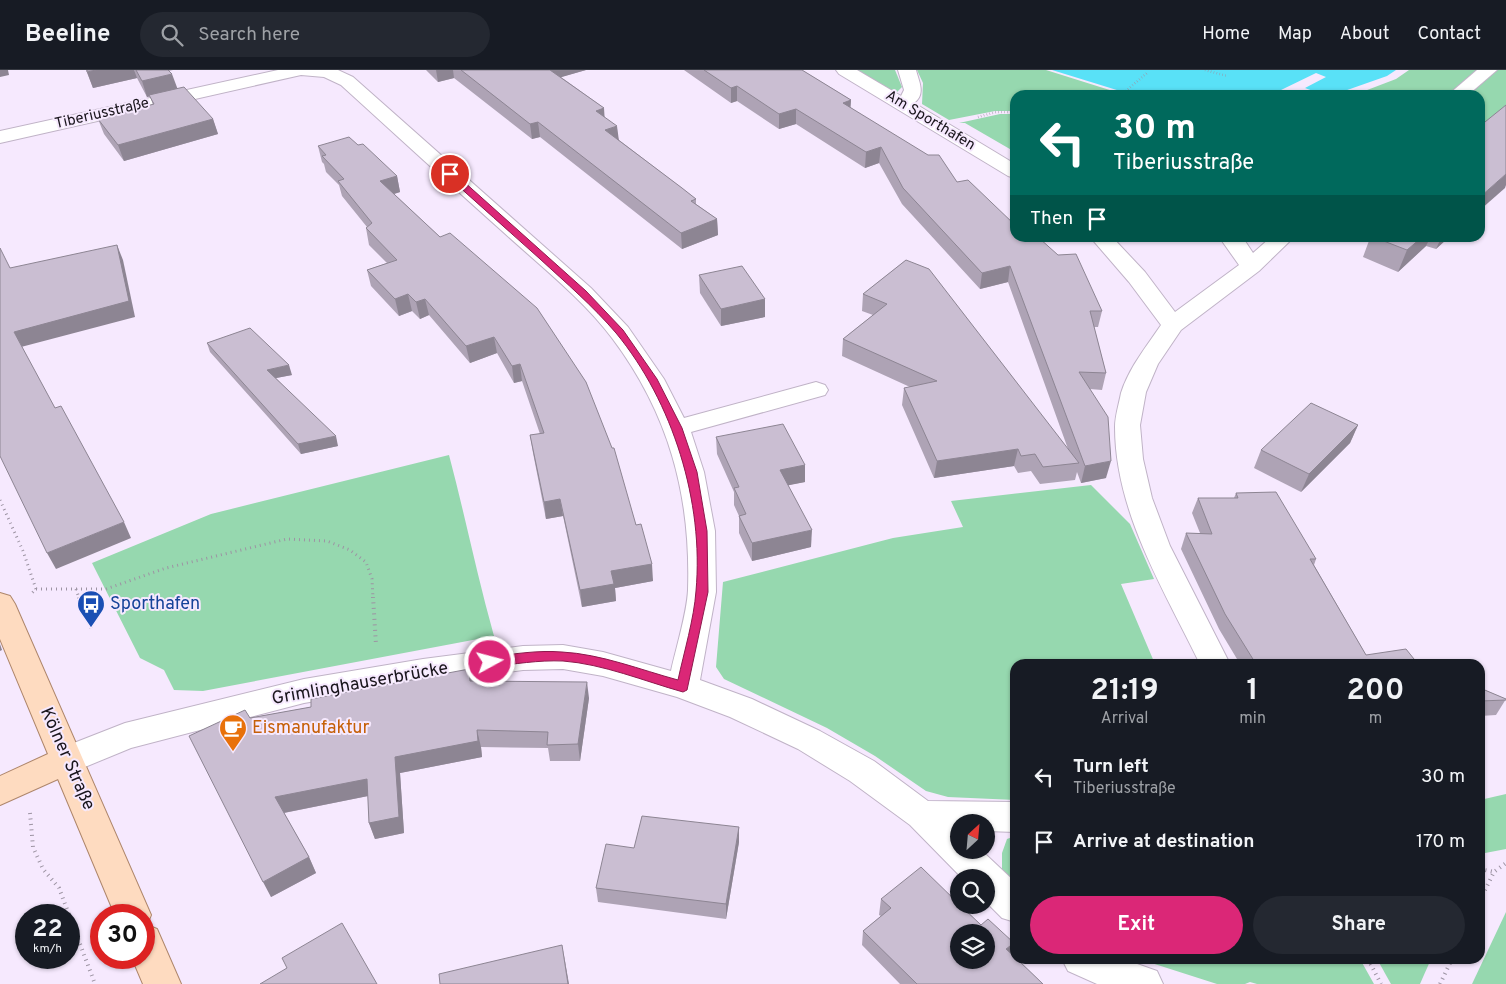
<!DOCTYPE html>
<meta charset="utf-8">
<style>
body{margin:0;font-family:Overpass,sans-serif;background:#242831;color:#f1f3f6;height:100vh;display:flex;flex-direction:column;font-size:19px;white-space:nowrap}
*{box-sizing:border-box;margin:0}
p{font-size:16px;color:#9ea1a6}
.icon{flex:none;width:28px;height:28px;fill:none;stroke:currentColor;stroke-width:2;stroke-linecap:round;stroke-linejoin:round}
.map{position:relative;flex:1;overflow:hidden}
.side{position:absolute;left:1010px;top:589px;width:475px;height:305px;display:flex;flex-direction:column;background:#171b24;border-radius:15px;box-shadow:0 1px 4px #0004}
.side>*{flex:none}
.guide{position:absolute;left:1010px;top:20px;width:475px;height:152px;border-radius:15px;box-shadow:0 1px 4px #0004;background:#00695c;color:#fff;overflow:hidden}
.needle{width:32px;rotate:26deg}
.tools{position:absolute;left:950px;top:744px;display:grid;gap:10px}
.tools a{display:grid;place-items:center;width:45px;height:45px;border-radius:50%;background:#171b24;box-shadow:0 1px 4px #0004;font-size:25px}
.speed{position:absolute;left:15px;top:834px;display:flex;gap:10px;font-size:25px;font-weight:700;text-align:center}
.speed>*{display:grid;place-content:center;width:65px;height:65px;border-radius:50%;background:#171b24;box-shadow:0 1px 4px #0004;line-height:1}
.speed small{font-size:12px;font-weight:400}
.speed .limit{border:8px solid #d22;background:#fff;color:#111}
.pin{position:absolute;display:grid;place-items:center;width:42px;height:42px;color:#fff;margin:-21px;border:2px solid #fff;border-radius:50%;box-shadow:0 1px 5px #0007}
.me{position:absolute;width:55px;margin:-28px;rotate:83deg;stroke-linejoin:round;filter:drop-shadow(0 0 4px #0008)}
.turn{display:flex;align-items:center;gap:18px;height:105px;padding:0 20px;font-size:22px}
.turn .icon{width:65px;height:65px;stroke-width:2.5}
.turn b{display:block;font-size:35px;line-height:42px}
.then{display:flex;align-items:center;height:48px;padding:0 20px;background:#0003;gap:10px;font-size:19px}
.eta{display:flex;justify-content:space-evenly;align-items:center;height:85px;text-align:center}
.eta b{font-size:30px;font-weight:700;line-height:35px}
.action{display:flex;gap:10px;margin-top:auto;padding:10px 20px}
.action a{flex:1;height:58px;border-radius:30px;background:#db2777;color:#fff;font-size:20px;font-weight:700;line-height:58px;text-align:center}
.action a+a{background:#242831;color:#f1f3f6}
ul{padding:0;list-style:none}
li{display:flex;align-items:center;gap:15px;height:65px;padding:0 20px}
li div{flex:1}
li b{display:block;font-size:19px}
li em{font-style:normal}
header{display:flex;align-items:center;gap:30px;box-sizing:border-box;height:70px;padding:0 25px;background:#171b24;border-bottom:1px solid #363941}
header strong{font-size:24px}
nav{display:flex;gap:28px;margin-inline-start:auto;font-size:18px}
.search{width:350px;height:45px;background:#242831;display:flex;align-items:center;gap:12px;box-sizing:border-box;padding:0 18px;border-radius:28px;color:#9ea1a6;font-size:19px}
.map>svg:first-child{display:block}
</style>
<header>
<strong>Beeline</strong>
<div class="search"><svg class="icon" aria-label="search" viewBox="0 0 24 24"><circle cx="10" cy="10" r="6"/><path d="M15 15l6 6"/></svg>Search here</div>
<nav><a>Home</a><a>Map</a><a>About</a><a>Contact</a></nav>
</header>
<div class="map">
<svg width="1506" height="914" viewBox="0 0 1506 914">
<rect width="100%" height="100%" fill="#f6e9fe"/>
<g fill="#96d8af">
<path d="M 857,0 L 895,0 L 902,17 L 897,22 L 892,21 Z"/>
<path d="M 917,0 L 1046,0 L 1116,22 L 1112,25 L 1015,25 L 1015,41 L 995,41 L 949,50 L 922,34 L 923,13 Z"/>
<path d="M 1409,0 L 1480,0 L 1450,25 L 1354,25 L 1396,9 Z"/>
<path d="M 1497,0 L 1506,0 L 1506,35 L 1485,54 L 1480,52 L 1480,25 L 1467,25 Z"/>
<path d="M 1000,44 L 1015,44 L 1015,82 L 965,53 L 959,53 Z"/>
<path d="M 449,385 C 465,445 477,506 494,566 L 203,621 L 174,620 L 164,600 L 140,588 L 92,493 L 211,444 Z"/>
<path d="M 1091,415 L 1130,454 L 1154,509 L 1121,514 L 1155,594 L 1015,594 L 1015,730 L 948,727 L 926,721 L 875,686 L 827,658 L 724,609 L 716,597 L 723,512 L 893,468 L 963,457 L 951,431 Z"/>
<path d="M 1506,724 L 1506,779 L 1480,784 L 1480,730 Z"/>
<path d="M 1015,766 L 1015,814 L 1002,802 L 1002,783 L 1007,769 Z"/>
<path d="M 1506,842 L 1506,914 L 1472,914 Z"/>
<path d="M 1139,889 L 1360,889 L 1374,914 L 1257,914 L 1250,912 L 1245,914 L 1217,914 Z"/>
<path d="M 1377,889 L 1431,889 L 1420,914 L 1391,914 Z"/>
</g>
<path fill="#59e1f7" d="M 1052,0 L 1396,0 L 1387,6 L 1333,25 L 1133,25 Z"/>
<path fill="#f6e9fe" d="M 1316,3 L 1326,7 L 1305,18 L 1324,25 L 1310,25 L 1299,21 L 1291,24 L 1281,20 Z"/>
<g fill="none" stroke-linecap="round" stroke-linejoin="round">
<g stroke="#c0b3c7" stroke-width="2">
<g id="minor">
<path d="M 278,0 L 338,0 L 353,7 L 591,218 L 628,257 L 664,309 L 684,348 L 816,312 L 825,315 L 828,320 L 825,325 L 691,362 L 704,402 L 715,461 L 716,522 L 700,610 L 752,629 L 820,661 L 874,691 L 928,731 L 1015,732 L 1015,762 L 986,761 L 986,752 L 959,752 L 959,780 L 981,780 L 1015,812 L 1015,852 L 1002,848 L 986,832 L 986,808 L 962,808 L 910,755 L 850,711 L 798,679 L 730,647 L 677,627 L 603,606 L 563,599 L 523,600 L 423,613 L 304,633 L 131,678 L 68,704 L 56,700 L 52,690 L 56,680 L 125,653 L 304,609 L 423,589 L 523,576 L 563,575 L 603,582 L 671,601 C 676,578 687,543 688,520 C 691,425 669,344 612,268 C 583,229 537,193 501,160 C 447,112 394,63 341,15 L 324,7 L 301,5 L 0,73 L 0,61 Z"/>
<path d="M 836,0 L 857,0 L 901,26 L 904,20 L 898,0 L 916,0 C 919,12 926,24 914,33 L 1015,94 L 1015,108 L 1008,106 L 839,4 Z"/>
<path d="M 1477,0 L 1497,0 L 1468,25 L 1448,25 Z"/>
<path d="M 1091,168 L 1113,168 L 1145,202 L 1175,242 L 1239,195 L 1222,171 L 1223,168 L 1243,168 L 1253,183 L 1270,168 L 1293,168 L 1259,201 L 1181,260 L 1158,294 L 1146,322 L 1140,355 L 1143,389 L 1152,428 L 1170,476 L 1230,594 L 1200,594 C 1164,520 1115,442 1115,357 C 1115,346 1119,334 1121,323 C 1129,298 1146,277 1161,255 L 1129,212 Z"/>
<path d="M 1062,889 L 1123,889 L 1157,901 L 1163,914 L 1097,914 L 1068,901 Z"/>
</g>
</g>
<g stroke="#ae866b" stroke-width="2">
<path id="major" d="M 0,523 L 10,526 L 15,534 L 151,845 L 147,855 L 157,859 L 181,914 L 143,914 L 132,888 L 144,888 L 144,845 L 115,845 L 58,709 L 0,735 L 0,706 L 48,684 L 0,569 Z"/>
</g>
<g stroke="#9d94a3" stroke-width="2.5" stroke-dasharray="0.5 2.5" stroke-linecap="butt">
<path d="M 1205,0 L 1227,6"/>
<path d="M 1121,25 L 1147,3"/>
<path d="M 978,47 L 996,42 L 1015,42"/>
</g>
<g stroke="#9d94a3" stroke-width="3" stroke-dasharray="1 4" stroke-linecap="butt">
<path d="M 0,430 L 23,481 L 36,519 L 31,524"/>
<path d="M 36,519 L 106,519 L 166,498 L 287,469 L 327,471 L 350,480 L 366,492 L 372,509 L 373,528"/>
<path d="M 76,519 L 79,528"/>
</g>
<g stroke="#9d94a3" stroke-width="4" stroke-dasharray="1 4.5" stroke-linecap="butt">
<path d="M 79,527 L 91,558"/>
<path d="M 373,527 L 376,575"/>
<path d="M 30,743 L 33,777 L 43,799 L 59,818 L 95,914"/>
<path d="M 1480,799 L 1494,802"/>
<path d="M 1480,830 L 1494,802 L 1506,793"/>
<path d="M 1368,889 L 1381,914"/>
<path d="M 1440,914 L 1452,889"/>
</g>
<use href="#minor" fill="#fff" fill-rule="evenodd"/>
<use href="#major" fill="#fedbc0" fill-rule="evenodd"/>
</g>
<g fill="#aea3b5">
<path d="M 86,0 L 173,0 L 169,1 L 177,19 L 213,49 L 218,64 L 124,91 L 104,64 L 98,49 L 153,35 L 150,26 L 147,27 L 137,8 L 93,18 Z"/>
<path d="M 426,0 L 586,0 L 561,7 L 604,38 L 604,46 L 619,70 L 696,129 L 696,134 L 717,149 L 718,165 L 682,179 L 540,67 L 532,69 L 454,8 L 438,12 Z"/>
<path d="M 684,0 L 802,0 L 851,30 L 850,37 L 957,112 L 1102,241 L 1098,257 L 1094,257 L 1106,303 L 1102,320 L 1090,319 L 1106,408 L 1081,413 L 1077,402 L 1075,410 L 1040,414 L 1031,401 L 1018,403 L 1014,396 L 934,408 L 902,335 L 904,318 L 910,317 L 842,286 L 843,269 L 873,245 L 862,241 L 863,224 L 906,190 L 1068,379 L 1008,212 L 980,219 L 902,134 L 879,93 L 865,98 L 796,54 L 779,59 L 737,31 L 731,33 Z"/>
<path d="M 358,75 L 397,106 L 400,122 L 394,124 L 440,167 L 636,455 L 653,511 L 615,518 L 616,531 L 582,537 L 563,446 L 546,449 L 533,383 L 530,365 L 540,364 L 522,311 L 514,313 L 497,283 L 470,293 L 429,245 L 420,249 L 412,241 L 399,246 L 371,216 L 367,200 L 387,193 L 369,175 L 366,158 L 367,157 L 342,126 L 339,115 L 326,102 L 324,94 L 322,92 L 318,76 Z"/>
<path d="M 1370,168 L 1448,168 L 1436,179 L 1426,176 L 1398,202 L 1363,187 Z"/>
<path d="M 699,205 L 765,229 L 765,247 L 721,256 L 700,223 Z"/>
<path d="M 207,273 L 292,305 L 276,308 L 338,376 L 301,384 L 210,282 Z"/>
<path d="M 1358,355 L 1350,373 L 1301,422 L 1254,398 L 1261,380 Z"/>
<path d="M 716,367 L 805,395 L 805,412 L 788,415 L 811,477 L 752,491 L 739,463 L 739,446 L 734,435 L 734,422 L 717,384 Z"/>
<path d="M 1236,423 L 1316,489 L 1314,495 L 1366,585 L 1418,594 L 1240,594 L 1219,559 L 1181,479 L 1186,463 L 1200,463 L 1192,443 L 1198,428 L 1234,428 Z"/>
<path d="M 469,599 L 472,611 L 589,628 L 580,691 L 550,691 L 548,678 L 481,677 L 482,687 L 400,703 L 404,763 L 375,769 L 369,753 L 368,726 L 284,743 L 309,787 L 316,803 L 271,827 L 250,648 L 311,637 Z"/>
<path d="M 1480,618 L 1506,629 L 1496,645 L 1480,646 Z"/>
<path d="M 739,757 L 739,772 L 726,849 L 598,832 L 596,818 L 634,778 Z"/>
<path d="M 881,829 L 959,834 L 1043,914 L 900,914 L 862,875 L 863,861 L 881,846 L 879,845 Z"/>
</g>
<g fill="#8d8593">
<path d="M 0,0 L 8,0 L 9,5 L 0,7 Z"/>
<path d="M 96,0 L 134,0 L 137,8 L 93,18 L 87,2 Z"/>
<path d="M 436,0 L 453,0 L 454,8 L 438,12 Z"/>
<path d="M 546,0 L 586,0 L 548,11 Z"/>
<path d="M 172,4 L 178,20 L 147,27 L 142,11 Z"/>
<path d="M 737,16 L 737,31 L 731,33 L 731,18 Z"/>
<path d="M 851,30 L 850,45 L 843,33 Z"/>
<path d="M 604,38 L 605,53 L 596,41 Z"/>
<path d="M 796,39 L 796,54 L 779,59 L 779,44 Z"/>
<path d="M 213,49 L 218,64 L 124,91 L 118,75 Z"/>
<path d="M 538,52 L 540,67 L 532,69 L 530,54 Z"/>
<path d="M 617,56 L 619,71 L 605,60 Z"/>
<path d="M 881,77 L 879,93 L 865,98 L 866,82 Z"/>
<path d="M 1506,104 L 1506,115 L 1505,118 L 1480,140 L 1480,127 Z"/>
<path d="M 397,106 L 400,122 L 384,127 L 380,111 Z"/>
<path d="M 717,149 L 718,165 L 682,179 L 681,163 Z"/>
<path d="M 1421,168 L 1430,168 L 1426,176 L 1398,202 L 1407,180 Z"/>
<path d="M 1441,168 L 1448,168 L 1436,179 Z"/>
<path d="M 117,175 L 123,190 L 135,247 L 21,277 L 14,262 Z"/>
<path d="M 1010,196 L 1008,212 L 980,219 L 982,203 Z"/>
<path d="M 408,224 L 412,241 L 399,246 L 395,229 Z"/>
<path d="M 425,229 L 429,245 L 420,249 L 416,232 Z"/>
<path d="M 765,229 L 765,247 L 721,256 L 721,239 Z"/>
<path d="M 494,267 L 497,283 L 470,293 L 466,276 Z"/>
<path d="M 520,294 L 522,311 L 514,313 L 512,296 Z"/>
<path d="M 289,295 L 292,305 L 271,309 L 267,300 Z"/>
<path d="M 1358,355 L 1350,373 L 1301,422 L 1309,404 Z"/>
<path d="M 336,366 L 338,376 L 301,384 L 298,374 Z"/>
<path d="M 1018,379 L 1014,396 L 934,408 L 937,391 Z"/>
<path d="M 1111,391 L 1106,408 L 1081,413 L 1085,396 Z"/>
<path d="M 805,395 L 805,412 L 780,417 L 780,400 Z"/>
<path d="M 560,429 L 563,446 L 546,449 L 544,432 Z"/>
<path d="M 124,452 L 131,468 L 56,499 L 47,483 Z"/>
<path d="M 812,460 L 811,477 L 752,491 L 752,473 Z"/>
<path d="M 652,494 L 653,511 L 615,518 L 616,531 L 582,537 L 580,520 L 611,501 Z"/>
<path d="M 0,574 L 2,580 L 0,581 Z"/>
<path d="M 587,612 L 589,628 L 580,691 L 578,674 Z"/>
<path d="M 477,660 L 481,677 L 482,687 L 400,703 L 404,763 L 375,769 L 369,753 L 395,687 Z"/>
<path d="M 367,709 L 373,725 L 283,743 L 275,727 Z"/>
<path d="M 739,757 L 739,772 L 726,849 L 726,834 Z"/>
<path d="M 309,787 L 316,803 L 271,827 L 263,812 Z"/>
<path d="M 1014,873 L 1009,888 L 1006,879 Z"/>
<path d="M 562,875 L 565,891 L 569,914 L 568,914 Z"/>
</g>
<g fill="#cabed2" stroke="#8d8593" fill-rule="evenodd">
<path d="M 87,0 L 96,0 L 87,2 Z"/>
<path d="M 136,0 L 168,0 L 172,4 L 142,11 Z"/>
<path d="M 461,0 L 550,0 L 604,38 L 596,41 L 617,56 L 605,60 L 682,118 L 696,129 L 691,131 L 717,149 L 681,163 L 538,52 L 530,54 Z"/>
<path d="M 704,0 L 802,0 L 851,30 L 843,33 L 928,85 L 939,85 L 957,112 L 968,110 L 1015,155 L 1015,168 L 1039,168 L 1058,185 L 1076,184 L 1102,241 L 1090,241 L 1106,303 L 1079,302 L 1108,347 L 1111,391 L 1085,396 L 1010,196 L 982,203 L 903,118 L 881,77 L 866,82 L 796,39 L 779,44 L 737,16 L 731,18 Z"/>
<path d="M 184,17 L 213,49 L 118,75 L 98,49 L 154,34 L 149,25 Z"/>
<path d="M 1506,35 L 1506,104 L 1480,127 L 1480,56 Z"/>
<path d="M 349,67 L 358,75 L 363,74 L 397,106 L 380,111 L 440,167 L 450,163 L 537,238 L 586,312 L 612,378 L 614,378 L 636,455 L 641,454 L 652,494 L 611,501 L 614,514 L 580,520 L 560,429 L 544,432 L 530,365 L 544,363 L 520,294 L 512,296 L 494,267 L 466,276 L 425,229 L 416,232 L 408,224 L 395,229 L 367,200 L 397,190 L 366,158 L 372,153 L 338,111 L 344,109 L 322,86 L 326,85 L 318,76 Z"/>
<path d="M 1376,168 L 1421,168 L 1407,180 Z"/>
<path d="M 117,175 L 129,231 L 14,262 L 55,338 L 61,336 L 124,452 L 47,483 L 0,386 L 0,178 L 10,198 Z"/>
<path d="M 906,190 L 929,199 L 1079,393 L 1043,397 L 1035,384 L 1021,386 L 1018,379 L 937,391 L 904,318 L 937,311 L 843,269 L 887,234 L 863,224 Z"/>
<path d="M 742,196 L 765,229 L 721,239 L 699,205 Z"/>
<path d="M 250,258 L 289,295 L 267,300 L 336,366 L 298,374 L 207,273 Z"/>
<path d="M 1311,333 L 1358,355 L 1309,404 L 1261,380 Z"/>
<path d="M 783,354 L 805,395 L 780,400 L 812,460 L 752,473 L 739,446 L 746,444 L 734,418 L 739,417 L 716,367 Z"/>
<path d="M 1276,422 L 1316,489 L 1310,489 L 1366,585 L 1406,579 L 1418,594 L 1256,594 L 1225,544 L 1186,463 L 1212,464 L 1198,428 L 1238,428 L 1236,423 Z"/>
<path d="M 469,599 L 470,611 L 587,612 L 578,674 L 547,675 L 548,662 L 477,660 L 478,671 L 395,687 L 399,747 L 369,753 L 367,709 L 275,727 L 309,787 L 263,812 L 189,666 L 245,640 L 250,648 L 311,637 L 311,629 Z"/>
<path d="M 1480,618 L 1506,629 L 1506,630 L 1480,631 Z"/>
<path d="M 642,746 L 739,757 L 726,834 L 596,818 L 606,774 L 634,778 Z"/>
<path d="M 921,797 L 959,834 L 959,835 L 960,835 L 981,855 L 988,849 L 1014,873 L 1006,879 L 1015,887 L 1015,889 L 1017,889 L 1043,914 L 917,914 L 863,861 L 891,838 L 881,829 ZM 959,862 L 986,862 L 986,890 L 959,890 Z"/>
<path d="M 342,853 L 377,914 L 260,914 L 287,898 L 282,888 Z"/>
<path d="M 562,875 L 568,914 L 440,914 L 439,904 Z"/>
</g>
<path fill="#db2777" stroke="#8e194d" d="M 447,102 L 453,102 L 586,221 L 623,260 L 657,309 L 682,358 L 697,402 L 707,461 L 708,522 L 687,620 L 683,622 C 644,611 603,594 563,591 C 539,590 514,594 490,597 L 485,595 L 483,592 L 485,588 L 490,587 C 514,584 538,580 562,582 C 601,584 641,600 678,610 C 684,582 694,549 696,521 C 704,432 673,332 616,263 C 593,236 566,213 540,189 C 509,161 478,134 447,106 Z"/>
<defs>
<g id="bus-pin" transform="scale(1.4375)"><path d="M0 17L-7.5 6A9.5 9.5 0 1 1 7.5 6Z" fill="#1a4fb4" stroke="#f6e9fe"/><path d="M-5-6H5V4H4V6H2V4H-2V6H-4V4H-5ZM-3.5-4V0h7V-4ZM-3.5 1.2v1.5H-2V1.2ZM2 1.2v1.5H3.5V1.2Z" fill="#fff"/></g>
<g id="cafe-pin" transform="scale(1.4375)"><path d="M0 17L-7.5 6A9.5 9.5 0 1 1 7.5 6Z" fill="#e8710a" stroke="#f6e9fe"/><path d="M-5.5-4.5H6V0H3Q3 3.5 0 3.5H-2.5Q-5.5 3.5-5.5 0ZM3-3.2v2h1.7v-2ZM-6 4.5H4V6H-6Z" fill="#fff"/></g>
</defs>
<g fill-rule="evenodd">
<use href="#bus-pin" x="91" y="534"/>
<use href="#cafe-pin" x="233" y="658"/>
</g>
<g text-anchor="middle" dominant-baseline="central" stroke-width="4" stroke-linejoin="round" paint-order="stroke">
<g font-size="15" fill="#19151c" stroke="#f6e9fe">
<text transform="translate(102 44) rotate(-13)">Tiberiusstraße</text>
<text transform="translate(930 51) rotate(31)">Am Sporthafen</text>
</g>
<g font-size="18" fill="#164399" stroke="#f6e9fe" text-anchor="start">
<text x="110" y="534">Sporthafen</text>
</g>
<g font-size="18" fill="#19151c" stroke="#f6e9fe">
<text transform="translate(360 614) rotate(-10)">Grimlinghauserbrücke</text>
<text transform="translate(67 689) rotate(66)">Kölner Straße</text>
</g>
<g font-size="18" fill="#c56008" stroke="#f6e9fe" text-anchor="start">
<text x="252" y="658">Eismanufaktur</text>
</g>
</g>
</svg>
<div class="tools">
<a><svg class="needle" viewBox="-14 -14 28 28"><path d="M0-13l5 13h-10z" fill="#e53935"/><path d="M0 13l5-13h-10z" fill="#9ea1a6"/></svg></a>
<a><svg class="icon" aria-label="search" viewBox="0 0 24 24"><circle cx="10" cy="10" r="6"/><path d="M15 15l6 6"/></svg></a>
<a><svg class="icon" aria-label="layers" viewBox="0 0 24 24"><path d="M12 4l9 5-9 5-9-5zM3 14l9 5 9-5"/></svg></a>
</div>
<div class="speed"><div>22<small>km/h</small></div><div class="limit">30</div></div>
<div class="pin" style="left:450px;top:104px;background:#d93025"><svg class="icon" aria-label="arrive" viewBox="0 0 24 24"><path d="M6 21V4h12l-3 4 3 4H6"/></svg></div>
<svg class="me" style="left:490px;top:592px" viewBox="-20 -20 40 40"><circle r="17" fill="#db2777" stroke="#fff" stroke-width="3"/><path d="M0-11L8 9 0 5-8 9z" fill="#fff"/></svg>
<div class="guide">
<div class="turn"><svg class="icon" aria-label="left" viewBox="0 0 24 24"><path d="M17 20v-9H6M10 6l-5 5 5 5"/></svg><div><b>30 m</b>Tiberiusstraße</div></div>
<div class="then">Then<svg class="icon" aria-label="arrive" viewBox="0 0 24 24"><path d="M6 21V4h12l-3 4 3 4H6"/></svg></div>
</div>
<section class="side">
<div class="eta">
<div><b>21:19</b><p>Arrival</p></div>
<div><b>1</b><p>min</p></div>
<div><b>200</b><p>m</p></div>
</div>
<ul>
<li><svg class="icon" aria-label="left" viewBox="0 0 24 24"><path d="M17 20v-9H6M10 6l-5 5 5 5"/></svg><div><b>Turn left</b><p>Tiberiusstraße</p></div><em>30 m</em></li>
<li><svg class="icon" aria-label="arrive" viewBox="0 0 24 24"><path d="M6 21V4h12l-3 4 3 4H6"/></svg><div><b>Arrive at destination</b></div><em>170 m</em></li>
</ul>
<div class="action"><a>Exit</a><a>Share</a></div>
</section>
</div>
